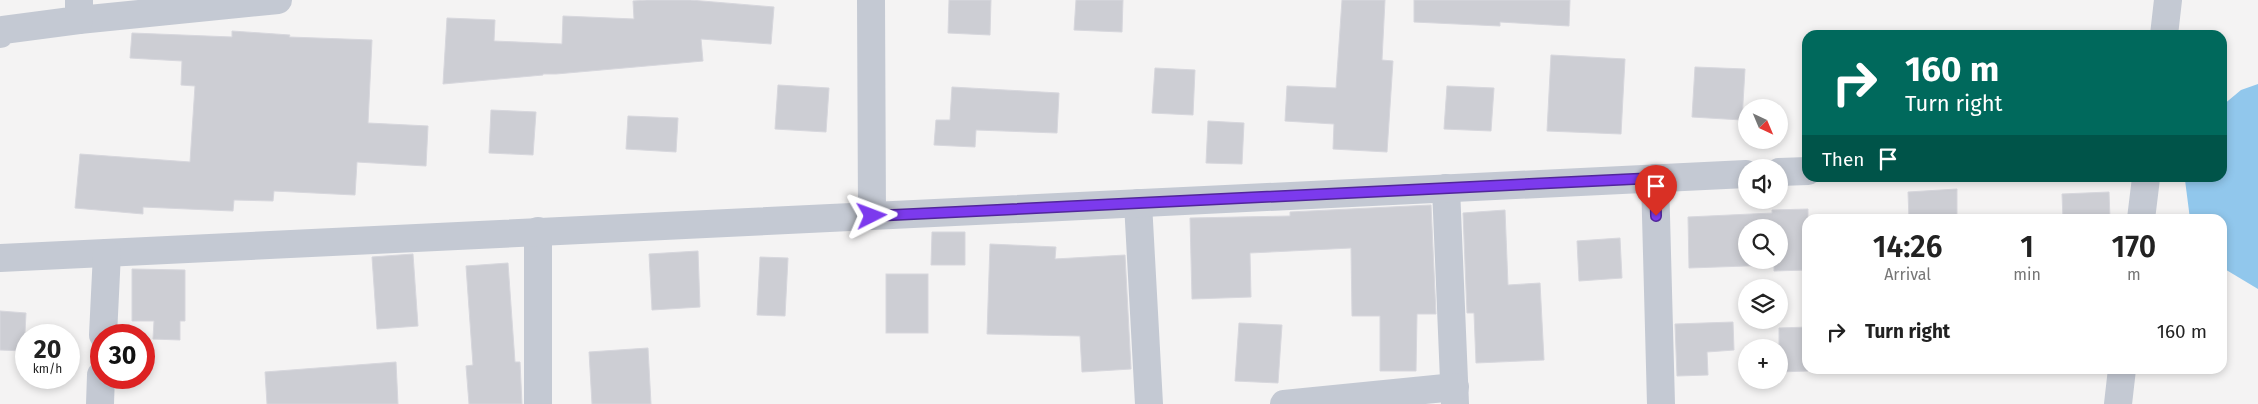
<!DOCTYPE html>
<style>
body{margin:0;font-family:"Fira Sans",sans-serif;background:#f6f6f6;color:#222;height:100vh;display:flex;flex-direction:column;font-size:19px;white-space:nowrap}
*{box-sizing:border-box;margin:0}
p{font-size:16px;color:#767676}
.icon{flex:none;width:28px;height:28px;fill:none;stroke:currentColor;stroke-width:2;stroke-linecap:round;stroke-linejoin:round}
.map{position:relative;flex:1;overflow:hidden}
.sheet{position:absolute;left:1802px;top:214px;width:425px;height:160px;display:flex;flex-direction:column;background:#fff;border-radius:15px;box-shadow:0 2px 8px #0003}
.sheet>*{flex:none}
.guide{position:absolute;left:1802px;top:30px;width:425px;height:152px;border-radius:15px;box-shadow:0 2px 8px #0003;background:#00695c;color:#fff;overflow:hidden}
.needle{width:32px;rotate:136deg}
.fabs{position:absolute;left:1738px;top:99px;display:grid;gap:10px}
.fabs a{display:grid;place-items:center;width:50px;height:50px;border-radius:50%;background:#fff;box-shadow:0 2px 8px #0003;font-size:25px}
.speed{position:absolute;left:15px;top:324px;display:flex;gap:10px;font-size:25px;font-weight:700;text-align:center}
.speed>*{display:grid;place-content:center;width:65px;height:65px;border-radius:50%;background:#fff;box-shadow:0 2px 8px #0003;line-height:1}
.speed small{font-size:12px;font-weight:400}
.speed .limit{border:8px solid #d22;background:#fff;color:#111}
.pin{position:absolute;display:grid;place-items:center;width:42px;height:42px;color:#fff;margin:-51px -21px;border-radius:50% 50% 50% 0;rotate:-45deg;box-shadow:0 0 5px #0007}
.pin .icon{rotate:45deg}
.me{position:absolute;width:55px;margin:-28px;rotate:87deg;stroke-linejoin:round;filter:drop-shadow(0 0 4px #0008)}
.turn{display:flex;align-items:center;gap:18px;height:105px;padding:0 20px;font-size:22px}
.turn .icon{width:65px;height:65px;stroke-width:2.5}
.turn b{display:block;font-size:35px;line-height:42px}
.then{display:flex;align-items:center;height:48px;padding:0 20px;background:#0003;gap:10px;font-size:19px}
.eta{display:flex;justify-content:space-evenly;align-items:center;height:85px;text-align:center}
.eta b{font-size:30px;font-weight:600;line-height:35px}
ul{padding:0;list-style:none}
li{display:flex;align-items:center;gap:15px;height:65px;padding:0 20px}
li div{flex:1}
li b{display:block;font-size:19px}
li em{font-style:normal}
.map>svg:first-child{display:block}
</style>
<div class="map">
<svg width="2258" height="404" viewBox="0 0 2258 404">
<rect width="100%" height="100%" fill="#f4f3f3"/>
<path fill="#91c7ec" d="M 2258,84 L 2258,289 L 2223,268 L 2222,219 L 2190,219 L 2185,180 L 2185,178 L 2222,178 L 2223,105 L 2241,90 Z"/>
<g fill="#cdced4" stroke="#d7d7dd" fill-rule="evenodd">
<path d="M 647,0 L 690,0 L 774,7 L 771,44 L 701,39 L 703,61 L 556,74 L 543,74 L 543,75 L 443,84 L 447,18 L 495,20 L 494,41 L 562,44 L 563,16 L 634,19 L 633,1 Z"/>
<path d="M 949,0 L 991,0 L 990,35 L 948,33 Z"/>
<path d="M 1076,0 L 1123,0 L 1122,32 L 1074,30 Z"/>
<path d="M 1342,0 L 1385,0 L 1382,60 L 1393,61 L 1387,152 L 1333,149 L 1334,124 L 1285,121 L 1287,86 L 1336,88 Z"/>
<path d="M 1414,0 L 1570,0 L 1569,26 L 1500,22 L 1500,26 L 1414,22 Z"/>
<path d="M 232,31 L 290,35 L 289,37 L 372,40 L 368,123 L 428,126 L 426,166 L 357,162 L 355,195 L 274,191 L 273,201 L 234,200 L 233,211 L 143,207 L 143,214 L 75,208 L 80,154 L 190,162 L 195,86 L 181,85 L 182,61 L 130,58 L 132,33 L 232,37 Z"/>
<path d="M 1551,55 L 1625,59 L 1621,134 L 1547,131 Z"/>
<path d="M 1695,67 L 1745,69 L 1742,120 L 1692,117 Z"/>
<path d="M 1155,68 L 1195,70 L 1193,115 L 1152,113 Z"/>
<path d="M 778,85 L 829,88 L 826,132 L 775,129 Z"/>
<path d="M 1447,86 L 1494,88 L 1491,131 L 1444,129 Z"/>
<path d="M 952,87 L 1059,93 L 1057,133 L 976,130 L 975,147 L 934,145 L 936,120 L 950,120 Z"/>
<path d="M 491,110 L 536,112 L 533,155 L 489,153 Z"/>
<path d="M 628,116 L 678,118 L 676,152 L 626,149 Z"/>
<path d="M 1208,121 L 1244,123 L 1242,164 L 1206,163 Z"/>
<path d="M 1957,189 L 1957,219 L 1909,219 L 1908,192 Z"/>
<path d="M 2109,192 L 2110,219 L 2063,219 L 2062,194 Z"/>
<path d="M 1431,205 L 1436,314 L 1417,314 L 1416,371 L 1380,371 L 1380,316 L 1352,316 L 1351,248 L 1250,253 L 1251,297 L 1192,299 L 1190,218 L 1290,216 L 1290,212 Z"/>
<path d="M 1808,209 L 1808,270 L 1774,271 L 1774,265 L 1689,268 L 1688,217 L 1772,213 L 1772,210 ZM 1746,228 L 1779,228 L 1779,260 L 1746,260 Z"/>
<path d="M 1505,210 L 1508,285 L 1540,283 L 1544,360 L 1476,363 L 1474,313 L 1467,313 L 1463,213 Z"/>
<path d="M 932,232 L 965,232 L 965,265 L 931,265 Z"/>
<path d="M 1620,238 L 1622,278 L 1579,281 L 1577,241 Z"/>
<path d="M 990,244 L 1056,247 L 1055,259 L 1125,255 L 1131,369 L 1082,372 L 1080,336 L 987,334 Z"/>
<path d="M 698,251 L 700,307 L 652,310 L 649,254 Z"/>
<path d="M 413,254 L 418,326 L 377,329 L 372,257 Z"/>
<path d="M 760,257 L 788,258 L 785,316 L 757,315 Z"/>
<path d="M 508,263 L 515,362 L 520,362 L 522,404 L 469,404 L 466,366 L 473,365 L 466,266 Z"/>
<path d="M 132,269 L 185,270 L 185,321 L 180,321 L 180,340 L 153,339 L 154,321 L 132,321 Z"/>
<rect x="886" y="274" width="42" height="59"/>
<path d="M 0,311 L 26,313 L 24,351 L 0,350 Z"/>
<path d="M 1733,322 L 1734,350 L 1707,352 L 1708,375 L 1677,376 L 1675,324 Z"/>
<path d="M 1239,323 L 1282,325 L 1278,383 L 1235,381 Z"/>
<path d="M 1808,327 L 1808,371 L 1779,372 L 1779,328 Z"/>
<path d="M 648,348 L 651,404 L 592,404 L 589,352 Z"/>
<path d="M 396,362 L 398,404 L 267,404 L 265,372 Z"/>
</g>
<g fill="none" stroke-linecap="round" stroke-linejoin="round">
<g stroke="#c4c9d3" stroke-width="28">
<path d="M 871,0 L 872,216"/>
<path d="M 79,20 L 278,0"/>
<path d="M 0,34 L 3,30 L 79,20 L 79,0"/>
<path d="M 2164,35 L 2168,0"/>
<path d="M 1779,172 L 1808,171"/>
<path d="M 1655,178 L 1661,404"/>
<path d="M 1446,188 L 1455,404"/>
<path d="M 1138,203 L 1149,404"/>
<path d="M 2141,219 L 2146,178"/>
<path d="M 538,231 L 538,404"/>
<path d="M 0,258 L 1746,174"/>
<path d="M 103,335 L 107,253"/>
<path d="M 100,404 L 101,375"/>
<path d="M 1284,404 L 1455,387"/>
<path d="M 2118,404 L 2122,369"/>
</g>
</g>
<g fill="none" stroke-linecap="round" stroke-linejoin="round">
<g stroke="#51269a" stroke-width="12">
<path id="route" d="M 872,216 L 1655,178 L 1656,216"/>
</g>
<use href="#route" stroke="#7c3aed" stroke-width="9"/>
</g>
</svg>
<div class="fabs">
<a><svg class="needle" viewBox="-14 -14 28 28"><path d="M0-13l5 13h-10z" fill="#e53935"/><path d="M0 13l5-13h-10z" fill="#767676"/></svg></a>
<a><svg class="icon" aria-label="sound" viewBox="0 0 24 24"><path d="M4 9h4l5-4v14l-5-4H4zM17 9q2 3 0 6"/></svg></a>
<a><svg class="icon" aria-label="search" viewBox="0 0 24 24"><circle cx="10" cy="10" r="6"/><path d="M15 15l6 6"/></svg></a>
<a><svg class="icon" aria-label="layers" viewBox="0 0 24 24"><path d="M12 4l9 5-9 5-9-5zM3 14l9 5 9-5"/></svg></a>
<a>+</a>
</div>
<div class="speed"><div>20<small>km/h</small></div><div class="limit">30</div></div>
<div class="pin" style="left:1656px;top:216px;background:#d93025"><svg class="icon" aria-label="arrive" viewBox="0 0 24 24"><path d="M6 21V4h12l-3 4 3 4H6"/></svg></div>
<svg class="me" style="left:872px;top:216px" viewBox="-20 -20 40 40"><path d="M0-17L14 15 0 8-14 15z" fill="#7c3aed" stroke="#fff" stroke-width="4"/></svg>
<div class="guide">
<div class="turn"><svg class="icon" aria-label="right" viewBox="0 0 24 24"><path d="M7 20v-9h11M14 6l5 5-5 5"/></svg><div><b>160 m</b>Turn right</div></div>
<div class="then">Then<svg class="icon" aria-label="arrive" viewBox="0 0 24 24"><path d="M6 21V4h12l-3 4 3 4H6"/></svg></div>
</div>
<section class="sheet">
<div class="eta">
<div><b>14:26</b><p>Arrival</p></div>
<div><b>1</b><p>min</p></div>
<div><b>170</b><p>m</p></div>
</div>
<ul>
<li><svg class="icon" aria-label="right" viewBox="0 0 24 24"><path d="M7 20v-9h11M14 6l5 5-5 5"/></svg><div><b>Turn right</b></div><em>160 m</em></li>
</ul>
</section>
</div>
